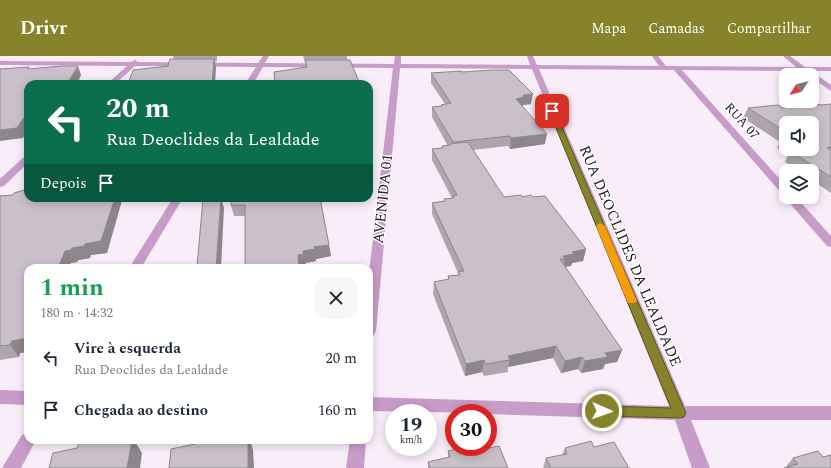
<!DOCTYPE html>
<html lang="pt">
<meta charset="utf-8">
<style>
body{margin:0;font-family:Spectral,serif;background:#f6f6f7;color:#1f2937;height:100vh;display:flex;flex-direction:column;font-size:15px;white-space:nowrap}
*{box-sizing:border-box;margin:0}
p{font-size:13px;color:#747a83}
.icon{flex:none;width:22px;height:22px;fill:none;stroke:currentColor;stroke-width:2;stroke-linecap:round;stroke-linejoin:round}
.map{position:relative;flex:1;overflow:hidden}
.sheet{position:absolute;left:24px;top:208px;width:349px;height:180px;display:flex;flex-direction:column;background:#fff;border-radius:12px;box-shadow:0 2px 10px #0003}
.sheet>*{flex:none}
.banner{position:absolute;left:24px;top:24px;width:349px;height:122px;border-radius:12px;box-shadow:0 2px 10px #0003;background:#0b6e4f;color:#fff;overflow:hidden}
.needle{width:26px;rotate:234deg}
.buttons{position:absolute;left:779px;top:12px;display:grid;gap:8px}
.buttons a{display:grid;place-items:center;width:40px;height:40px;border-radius:8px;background:#fff;box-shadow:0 2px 10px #0003;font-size:20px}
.speed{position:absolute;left:385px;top:348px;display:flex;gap:8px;font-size:20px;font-weight:700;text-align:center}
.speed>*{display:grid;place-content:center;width:52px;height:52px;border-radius:50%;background:#fff;box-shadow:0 2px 10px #0003;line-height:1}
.speed small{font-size:10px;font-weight:400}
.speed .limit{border:6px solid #d22;background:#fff;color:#111}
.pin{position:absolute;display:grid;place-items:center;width:34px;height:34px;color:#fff;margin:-17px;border-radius:8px;box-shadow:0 2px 6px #0006}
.me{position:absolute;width:44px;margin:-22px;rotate:92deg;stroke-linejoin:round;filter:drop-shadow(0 0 3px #0008)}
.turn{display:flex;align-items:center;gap:14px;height:84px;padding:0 16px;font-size:18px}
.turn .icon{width:52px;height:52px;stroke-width:2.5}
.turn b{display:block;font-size:28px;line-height:34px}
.then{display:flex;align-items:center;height:38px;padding:0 16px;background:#0003;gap:8px;font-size:15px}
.round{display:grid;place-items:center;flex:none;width:42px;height:42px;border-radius:12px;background:#f6f6f7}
.head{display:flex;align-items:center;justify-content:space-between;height:68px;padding:0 16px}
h1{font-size:24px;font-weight:700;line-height:30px;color:#1e9e55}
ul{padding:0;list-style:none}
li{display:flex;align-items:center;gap:12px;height:52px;padding:0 16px}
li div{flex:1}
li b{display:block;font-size:15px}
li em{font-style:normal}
header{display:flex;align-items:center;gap:24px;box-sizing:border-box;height:56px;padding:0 20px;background:#86832b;color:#fff}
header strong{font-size:19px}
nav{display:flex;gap:22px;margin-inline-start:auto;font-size:14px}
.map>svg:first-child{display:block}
</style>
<header>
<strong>Drivr</strong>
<nav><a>Mapa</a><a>Camadas</a><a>Compartilhar</a></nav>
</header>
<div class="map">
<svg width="831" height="412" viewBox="0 0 831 412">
<rect width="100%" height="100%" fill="#f8edf8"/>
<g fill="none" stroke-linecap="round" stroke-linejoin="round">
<g fill="#c89cc9" fill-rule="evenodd">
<path d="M 263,0 L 269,0 L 265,7 L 394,8 L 395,0 L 401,0 L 401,8 L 530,9 L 527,0 L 533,0 L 537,9 L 659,10 L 652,0 L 658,0 L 666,10 L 796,11 L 783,0 L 790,0 L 805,11 L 831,11 L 831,15 L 811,15 L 831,29 L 831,35 L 812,22 L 812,19 L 807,19 L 802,15 L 682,14 L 786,130 L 786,139 L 782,138 L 674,14 L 539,13 L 685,350 L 831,350 L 831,364 L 691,364 L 710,412 L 692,412 L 675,364 L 488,358 L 488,357 L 369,355 L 369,341 L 669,350 L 532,13 L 400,12 L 376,275 L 374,279 L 369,280 L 369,217 L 393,12 L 263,11 L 253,28 L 245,28 L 256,11 L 135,10 L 115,28 L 107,28 L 127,10 L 0,9 L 0,5 L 131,6 L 135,4 L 138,6 L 258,7 Z"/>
<path d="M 28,99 L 28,107 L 4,130 L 0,131 L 0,123 L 25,100 Z"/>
<path d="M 786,139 L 786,141 L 796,141 L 831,180 L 831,191 L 827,190 L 786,143 L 785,141 Z"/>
<path d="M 173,142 L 183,142 L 141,212 L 129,212 Z"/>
<path d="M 0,334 L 28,335 L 28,349 L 0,348 Z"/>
<path d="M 28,377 L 28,384 L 36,384 L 21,412 L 2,412 L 22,379 Z"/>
<path d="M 350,384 L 366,384 L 364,412 L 346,412 Z"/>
</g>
</g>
<g fill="#aea5ae" fill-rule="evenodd">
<path d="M 173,0 L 217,0 L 217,5 L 215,5 L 216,12 L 168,10 L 174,3 Z"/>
<path d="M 303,0 L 347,0 L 347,4 L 306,11 L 306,6 L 305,6 Z"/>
<path d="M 462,16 L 531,48 L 523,49 L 522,51 L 545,88 L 510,93 L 508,90 L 473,94 L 504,141 L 533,141 L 586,193 L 583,205 L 572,207 L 571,210 L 565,211 L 622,294 L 617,306 L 605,308 L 603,313 L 581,317 L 578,313 L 561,317 L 553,302 L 508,311 L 508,316 L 484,320 L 482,316 L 465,320 L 433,238 L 434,226 L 448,224 L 448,220 L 458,219 L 458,217 L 432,158 L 432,147 L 444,145 L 444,143 L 452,142 L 432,104 L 432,93 L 442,92 L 442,90 L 448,90 L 432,61 L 432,51 L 441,50 L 441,49 L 445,48 L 431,27 L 431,17 Z"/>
<path d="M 831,48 L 831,137 L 812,124 L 812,115 L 799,115 L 785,106 L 788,99 L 777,92 L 780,86 L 743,62 L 748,52 L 782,52 ZM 786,67 L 812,93 L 786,93 Z"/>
<path d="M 13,139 L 122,144 L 107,197 L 91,199 L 90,202 L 78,204 L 77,206 L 28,212 L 28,296 L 20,297 L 19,301 L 0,304 L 0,140 Z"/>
<path d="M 320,142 L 331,200 L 316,203 L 316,205 L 305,207 L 306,209 L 300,210 L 245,160 L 234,160 L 231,149 Z"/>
<path d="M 594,391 L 629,412 L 543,412 L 546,402 L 562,399 L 565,392 Z"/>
<path d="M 478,394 L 508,412 L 428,412 L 428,406 L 448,401 L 448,395 Z"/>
<path d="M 823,401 L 785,412 L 793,402 Z"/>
</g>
<g fill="#8d868d">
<path d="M 214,3 L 216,12 L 215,28 L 212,28 Z"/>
<path d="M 78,10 L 81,19 L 77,28 L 67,28 Z"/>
<path d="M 533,38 L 531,48 L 523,49 L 523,50 L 514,53 L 516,43 L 523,39 Z"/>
<path d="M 28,56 L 28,74 L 23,82 L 0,85 L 0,74 Z"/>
<path d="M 547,78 L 545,88 L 510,93 L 511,82 Z"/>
<path d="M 115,142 L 121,142 L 122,144 L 107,197 L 91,199 L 90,202 L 78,204 L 77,206 L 71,207 L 69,212 L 58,212 L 65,195 L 72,192 L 85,188 Z"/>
<path d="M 221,142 L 224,152 L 221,212 L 216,212 Z"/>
<path d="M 329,189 L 331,200 L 316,203 L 316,205 L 305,207 L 303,195 L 314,191 Z"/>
<path d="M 586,193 L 583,205 L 572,207 L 571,210 L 563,211 L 565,203 L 563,200 L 572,196 Z"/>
<path d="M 304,198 L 306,209 L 300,210 L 300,212 L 299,212 L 298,199 Z"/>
<path d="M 28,282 L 28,296 L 20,297 L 19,301 L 10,289 L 12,285 Z"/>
<path d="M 556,290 L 553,302 L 508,311 L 510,304 L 508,300 Z"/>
<path d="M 622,294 L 617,306 L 605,308 L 603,313 L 581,317 L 585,305 L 605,297 Z"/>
<path d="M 582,301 L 578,313 L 561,317 L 565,305 Z"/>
<path d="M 484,304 L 482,316 L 465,320 L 466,308 Z"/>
<path d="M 132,384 L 134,384 L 142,397 L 140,412 L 127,412 Z"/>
<path d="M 248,384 L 250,384 L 253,394 L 254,412 L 248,412 Z"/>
</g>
<g fill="#cac0ca" stroke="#8d868d">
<path d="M 170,3 L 214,3 L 212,28 L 128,28 L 133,14 L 168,10 Z"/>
<path d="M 305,4 L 350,4 L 360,28 L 275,28 L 274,16 L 307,11 Z"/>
<path d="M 62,10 L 78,10 L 67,28 L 28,28 L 28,56 L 17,72 L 0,74 L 0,13 L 29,11 L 28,13 Z"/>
<path d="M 492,14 L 509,14 L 533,38 L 523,39 L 524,41 L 516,43 L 547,78 L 511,82 L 510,80 L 453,86 L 432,51 L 442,50 L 441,49 L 451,47 L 431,17 L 461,15 L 462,16 Z"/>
<path d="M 812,48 L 822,49 L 831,48 L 831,91 L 827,92 L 831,95 L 831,121 L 790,95 L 801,94 L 800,93 L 812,93 L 812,67 L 786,67 L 786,84 L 782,81 L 786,76 L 748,52 L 778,49 L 782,52 Z"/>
<path d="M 468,86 L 504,141 L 521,139 L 522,141 L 531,139 L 533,141 L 545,140 L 586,193 L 572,196 L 574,198 L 563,200 L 565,203 L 560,203 L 622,294 L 605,297 L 608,301 L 585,305 L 582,301 L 565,305 L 556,290 L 508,300 L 510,304 L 486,308 L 484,304 L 466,308 L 434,226 L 449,223 L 448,220 L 460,219 L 458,216 L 464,215 L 432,147 L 445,145 L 444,143 L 454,142 L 453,140 L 457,139 L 432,93 L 443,92 L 442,90 L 451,89 L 450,88 Z"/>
<path d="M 28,133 L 28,142 L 115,142 L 101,185 L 85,188 L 84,190 L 72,192 L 71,194 L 65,195 L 58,212 L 28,212 L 28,282 L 12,285 L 10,289 L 0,290 L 0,140 L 13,139 L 14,137 Z"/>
<path d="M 212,142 L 221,142 L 216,212 L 190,212 L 190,211 L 197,210 L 203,143 Z"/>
<path d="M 231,142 L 320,142 L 329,189 L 314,191 L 315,193 L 303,195 L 304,198 L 298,199 L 299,212 L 245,212 L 245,149 L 231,149 Z"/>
<path d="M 92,384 L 109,384 L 109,386 L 118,384 L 132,384 L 127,412 L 49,412 L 53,397 L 77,392 L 79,387 Z"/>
<path d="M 195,384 L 248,384 L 248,412 L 169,412 L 171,393 L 195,388 Z"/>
<path d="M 591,385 L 594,391 L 614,386 L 629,412 L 551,412 L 546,402 L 567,398 L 565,392 Z"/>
<path d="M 499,390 L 508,412 L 430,412 L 428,406 L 450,401 L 448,395 L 466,391 L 477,391 L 478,394 Z"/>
<path d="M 818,395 L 823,401 L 831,399 L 831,412 L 784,412 L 798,408 L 793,402 Z"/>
</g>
<path fill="#86832b" stroke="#57551c" d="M 550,54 L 555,55 L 686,357 L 684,361 L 680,362 L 602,360 L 598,358 L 596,355 L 598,351 L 602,350 L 671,352 L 549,55 Z"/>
<path fill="#f59e0b" d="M 600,167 L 605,170 L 637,245 L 635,247 L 628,247 L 627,245 L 596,170 Z"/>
<g text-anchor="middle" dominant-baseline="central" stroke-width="3" stroke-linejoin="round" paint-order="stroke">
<g font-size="13" fill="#232023" stroke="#fff">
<text transform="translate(742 65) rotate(48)">RUA 07</text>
</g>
<g font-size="15" fill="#232023" stroke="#fff">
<text transform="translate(383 143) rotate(-84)">AVENIDA 01</text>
<text transform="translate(630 200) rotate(67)">RUA DEOCLIDES DA LEALDADE</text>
</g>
</g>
</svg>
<div class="buttons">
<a><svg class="needle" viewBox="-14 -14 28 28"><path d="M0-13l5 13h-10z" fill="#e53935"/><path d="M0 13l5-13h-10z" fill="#747a83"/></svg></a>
<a><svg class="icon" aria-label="sound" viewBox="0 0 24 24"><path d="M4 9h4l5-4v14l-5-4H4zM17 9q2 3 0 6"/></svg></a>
<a><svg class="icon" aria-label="layers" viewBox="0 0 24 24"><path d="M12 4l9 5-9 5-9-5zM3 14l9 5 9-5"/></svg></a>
</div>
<div class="speed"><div>19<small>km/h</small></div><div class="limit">30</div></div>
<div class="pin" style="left:552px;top:55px;background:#d93025"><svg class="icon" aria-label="arrive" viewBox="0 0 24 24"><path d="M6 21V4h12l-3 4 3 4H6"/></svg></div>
<svg class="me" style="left:602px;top:355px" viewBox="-20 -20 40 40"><circle r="17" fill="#86832b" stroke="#fff" stroke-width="3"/><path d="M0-11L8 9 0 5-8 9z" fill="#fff"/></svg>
<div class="banner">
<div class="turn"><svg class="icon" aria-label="left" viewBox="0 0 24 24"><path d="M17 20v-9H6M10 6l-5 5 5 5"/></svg><div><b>20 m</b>Rua Deoclides da Lealdade</div></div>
<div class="then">Depois<svg class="icon" aria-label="arrive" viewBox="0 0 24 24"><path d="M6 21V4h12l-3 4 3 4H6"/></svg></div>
</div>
<section class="sheet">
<div class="head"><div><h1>1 min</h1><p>180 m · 14:32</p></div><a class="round"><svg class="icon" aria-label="close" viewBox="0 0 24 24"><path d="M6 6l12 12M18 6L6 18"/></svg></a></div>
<ul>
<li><svg class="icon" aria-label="left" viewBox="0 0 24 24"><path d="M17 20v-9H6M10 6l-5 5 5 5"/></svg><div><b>Vire à esquerda</b><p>Rua Deoclides da Lealdade</p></div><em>20 m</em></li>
<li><svg class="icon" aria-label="arrive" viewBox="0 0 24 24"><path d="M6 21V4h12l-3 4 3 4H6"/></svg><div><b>Chegada ao destino</b></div><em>160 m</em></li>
</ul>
</section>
</div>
